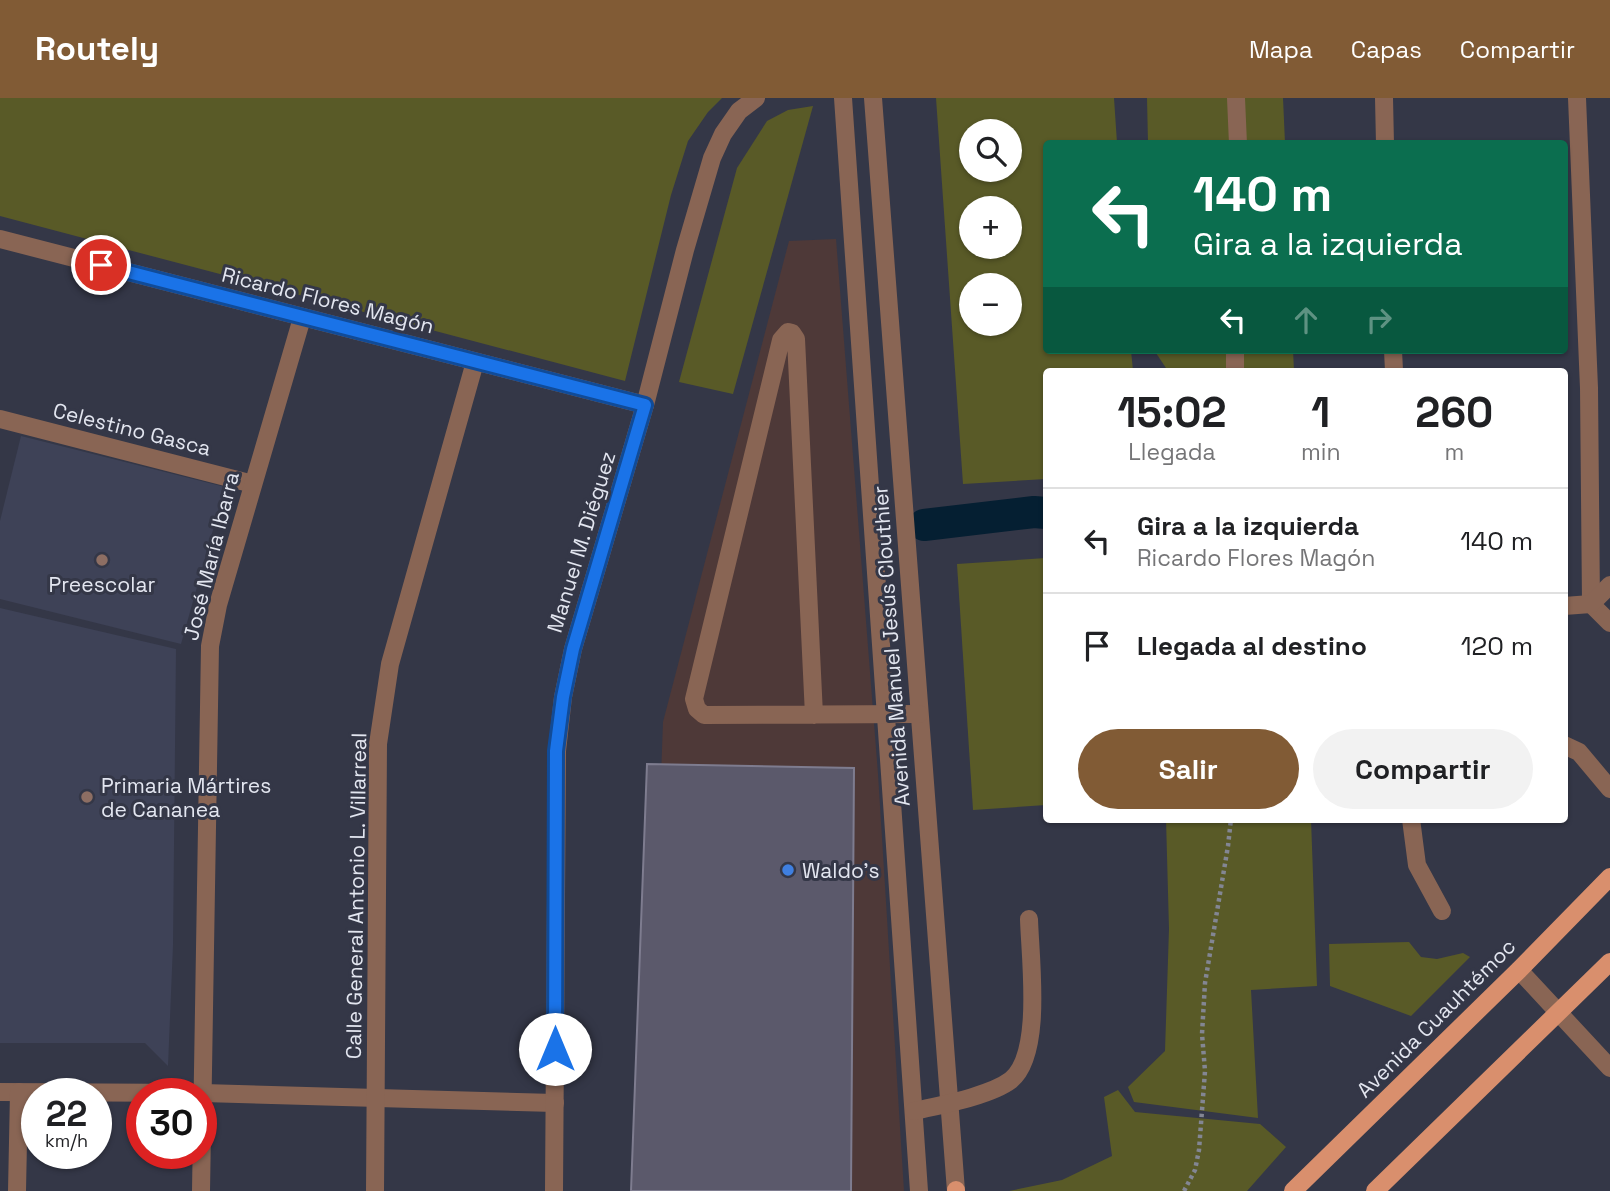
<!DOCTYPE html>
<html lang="es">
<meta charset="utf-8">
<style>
body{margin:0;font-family:"Space Grotesk",sans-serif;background:#f2f2f2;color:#202124;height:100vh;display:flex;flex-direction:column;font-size:26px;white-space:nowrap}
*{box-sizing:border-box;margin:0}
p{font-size:23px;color:#757577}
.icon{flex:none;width:38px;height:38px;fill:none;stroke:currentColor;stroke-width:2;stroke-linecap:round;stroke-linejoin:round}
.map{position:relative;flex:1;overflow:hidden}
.drawer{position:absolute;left:1043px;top:270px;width:525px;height:455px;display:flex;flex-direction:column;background:#fff;border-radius:7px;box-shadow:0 2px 5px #0004}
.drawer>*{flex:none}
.hud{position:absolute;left:1043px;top:42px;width:525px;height:214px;border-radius:7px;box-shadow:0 2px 5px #0004;background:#0b6e4f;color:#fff;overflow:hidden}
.tools{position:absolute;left:959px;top:21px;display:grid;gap:14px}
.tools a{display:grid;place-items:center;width:63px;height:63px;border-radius:50%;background:#fff;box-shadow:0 2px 5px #0004;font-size:35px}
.speed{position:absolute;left:21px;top:980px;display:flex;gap:14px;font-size:35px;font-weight:700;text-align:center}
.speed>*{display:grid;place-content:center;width:91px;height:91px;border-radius:50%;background:#fff;box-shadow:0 2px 5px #0004;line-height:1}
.speed small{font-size:18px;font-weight:400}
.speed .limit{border:10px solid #d22;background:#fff;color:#111}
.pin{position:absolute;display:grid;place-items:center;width:60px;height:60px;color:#fff;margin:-30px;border:4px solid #fff;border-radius:50%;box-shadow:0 2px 7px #0007}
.me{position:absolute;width:77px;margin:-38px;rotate:0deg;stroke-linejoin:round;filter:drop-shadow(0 0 5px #0008)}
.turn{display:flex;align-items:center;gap:24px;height:147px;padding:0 35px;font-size:32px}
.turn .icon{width:91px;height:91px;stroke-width:2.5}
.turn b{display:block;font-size:49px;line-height:60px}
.lanes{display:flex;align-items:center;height:66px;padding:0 35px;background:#0003;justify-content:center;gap:35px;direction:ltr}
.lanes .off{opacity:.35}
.eta{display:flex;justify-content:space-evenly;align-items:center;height:119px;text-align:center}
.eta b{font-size:42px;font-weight:600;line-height:49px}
.button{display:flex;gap:14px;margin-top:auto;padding:14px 35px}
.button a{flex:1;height:80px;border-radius:42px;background:#815b35;color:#fff;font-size:28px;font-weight:600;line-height:80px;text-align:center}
.button a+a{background:#f2f2f2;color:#202124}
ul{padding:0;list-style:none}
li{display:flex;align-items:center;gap:21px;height:105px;padding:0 35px;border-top:2px solid #e0e0e0}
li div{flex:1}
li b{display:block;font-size:26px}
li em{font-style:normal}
header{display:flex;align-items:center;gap:42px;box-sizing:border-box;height:98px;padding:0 35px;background:#815b35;color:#fff}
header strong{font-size:33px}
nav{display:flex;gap:38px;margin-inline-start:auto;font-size:24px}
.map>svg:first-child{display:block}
</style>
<header>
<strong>Routely</strong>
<nav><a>Mapa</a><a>Capas</a><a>Compartir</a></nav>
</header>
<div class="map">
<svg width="1610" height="1093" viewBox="0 0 1610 1093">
<rect width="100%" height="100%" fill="#343747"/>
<path fill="#4e3938" d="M 836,141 L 878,676 L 904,1093 L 646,1093 L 663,624 L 789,143 Z"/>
<g fill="#3e4257">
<path d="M 21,338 L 225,389 L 181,546 L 0,501 L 0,423 Z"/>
<path d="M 0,510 L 176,551 L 173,847 L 168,968 L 145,945 L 0,945 Z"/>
</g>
<g fill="#595a27" fill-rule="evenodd">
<path d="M 0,0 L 722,0 L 708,14 L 688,43 L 671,97 L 625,283 L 0,118 Z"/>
<path d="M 936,0 L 1114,0 L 1117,45 L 1046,46 L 1046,252 L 1131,252 L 1133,273 L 1046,273 L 1046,381 L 963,386 ZM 1010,33 L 1010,72 L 971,72 L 971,33 ZM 1010,110 L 1010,149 L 971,149 L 971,110 ZM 1010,187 L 1010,226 L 971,226 L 971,187 Z"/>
<path d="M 1147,0 L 1283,0 L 1285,45 L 1148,45 Z"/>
<path d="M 813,8 L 733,296 L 679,284 L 737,70 L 767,23 L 788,12 Z"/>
<path d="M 1154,252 L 1293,252 L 1294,273 L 1168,273 Z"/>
<path d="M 1046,460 L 1046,707 L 973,712 L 957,466 Z"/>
<path d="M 1166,721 L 1311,721 L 1317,888 L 1251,892 L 1258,1020 L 1134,1004 L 1128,989 L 1165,953 L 1169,831 Z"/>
<path d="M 1409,844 L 1421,859 L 1437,861 L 1463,855 L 1470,859 L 1411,918 L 1330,888 L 1329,846 Z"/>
<path d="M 1118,992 L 1135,1014 L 1260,1026 L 1286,1049 L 1247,1093 L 1009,1093 L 1062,1082 L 1112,1058 L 1104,999 Z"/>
</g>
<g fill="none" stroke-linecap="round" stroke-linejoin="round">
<path stroke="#051f32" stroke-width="32" d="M 924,427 L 1034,414 L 1046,415"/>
</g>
<path fill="#5b596b" stroke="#7e7c8f" stroke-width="2" d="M 647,666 L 854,670 L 851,1093 L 631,1093 Z"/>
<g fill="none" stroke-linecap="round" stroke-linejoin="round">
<path stroke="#838693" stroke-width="4.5" stroke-dasharray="3.5 3.5" stroke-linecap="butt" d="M 1184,1093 L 1195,1072 L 1199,1052 L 1205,973 L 1202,936 L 1205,885 L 1228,748 L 1231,721"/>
<g stroke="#896554" stroke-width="18">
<path d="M 843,0 L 919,1093"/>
<path d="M 873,0 L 956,1093"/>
<path d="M 1236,0 L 1238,46"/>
<path d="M 1384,0 L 1385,46"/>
<path d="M 1577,0 L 1589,290 L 1591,506 L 1610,525"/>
<path d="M 0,141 L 645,307"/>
<path d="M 1393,252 L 1394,273"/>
<path d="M 1235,273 L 1235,252"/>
<path d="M 0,321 L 253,386"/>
<path d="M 1564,508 L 1591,506 L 1610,487"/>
<path d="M 814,617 L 796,241 L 792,235 L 788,234 L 781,242 L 694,601 L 697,611 L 704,617 L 919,616"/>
<path d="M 1564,647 L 1579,654 L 1610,691"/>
<path d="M 1411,721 L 1417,767 L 1442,813"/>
<path d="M 1519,872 L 1610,970"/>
<path d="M 0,994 L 203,995 L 555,1005"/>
<path d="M 914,1013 C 940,1007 990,998 1011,982 C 1043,956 1030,860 1029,821"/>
<path d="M 17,1093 L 19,994"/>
<path d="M 201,1093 L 210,548 L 218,507 L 302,220"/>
<path d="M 375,1093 L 378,646 L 390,566 L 475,264"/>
<path d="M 554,1093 L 557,653 L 563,599 L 573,551 L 645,307 L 685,152 L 712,60 L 723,36 L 739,13 L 756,0"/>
</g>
<g stroke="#d98f6d" stroke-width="18">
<path d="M 956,1092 L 956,1093"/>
<path d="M 1293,1093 L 1519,872 L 1610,779"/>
<path d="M 1375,1093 L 1610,864"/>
</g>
</g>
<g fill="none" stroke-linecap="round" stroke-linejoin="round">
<g stroke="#114b97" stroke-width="18">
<path id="route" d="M 101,167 L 645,307 L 573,551 L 563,599 L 556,653 L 555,951"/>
</g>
<use href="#route" stroke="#1a73e8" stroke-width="12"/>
</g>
<g fill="#8d6e63" stroke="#343747" stroke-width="2.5">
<circle cx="102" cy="462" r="7"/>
<circle cx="87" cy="699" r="7"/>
</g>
<circle fill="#3f7fe0" stroke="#343747" stroke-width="2.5" cx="788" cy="772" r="7"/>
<g text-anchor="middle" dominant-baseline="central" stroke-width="6" stroke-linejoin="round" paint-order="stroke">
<g font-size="21" fill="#e3e6f0" stroke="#343747">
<text transform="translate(328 202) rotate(14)">Ricardo Flores Magón</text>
<text transform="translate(132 331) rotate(14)">Celestino Gasca</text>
<text transform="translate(581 444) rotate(-73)">Manuel M. Diéguez</text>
<text transform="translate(211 458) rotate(-76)">José María Ibarra</text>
<text transform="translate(891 548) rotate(-94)">Avenida Manuel Jesús Clouthier</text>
<text transform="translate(356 798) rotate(-89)">Calle General Antonio L. Villarreal</text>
<text transform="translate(1436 920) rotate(-45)">Avenida Cuauhtémoc</text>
</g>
<g font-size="21" fill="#e3e6f0" stroke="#343747" text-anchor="start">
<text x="102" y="486" text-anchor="middle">Preescolar</text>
<text x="101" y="687">Primaria Mártires<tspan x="101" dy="24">de Cananea</tspan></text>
<text x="802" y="772">Waldo's</text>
</g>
</g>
</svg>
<div class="tools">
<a><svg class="icon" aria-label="search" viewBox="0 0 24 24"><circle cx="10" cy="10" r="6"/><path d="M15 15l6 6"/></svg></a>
<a>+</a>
<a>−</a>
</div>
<div class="speed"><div>22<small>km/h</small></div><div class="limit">30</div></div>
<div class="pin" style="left:101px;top:167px;background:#d93025"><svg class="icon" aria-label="arrive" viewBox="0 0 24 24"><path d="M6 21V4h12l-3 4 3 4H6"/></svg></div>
<svg class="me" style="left:555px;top:951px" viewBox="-20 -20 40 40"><circle r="19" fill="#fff"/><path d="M0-13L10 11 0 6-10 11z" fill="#1a73e8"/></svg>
<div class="hud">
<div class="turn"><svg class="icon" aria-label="left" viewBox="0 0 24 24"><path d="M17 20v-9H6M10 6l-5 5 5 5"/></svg><div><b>140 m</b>Gira a la izquierda</div></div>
<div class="lanes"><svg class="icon" aria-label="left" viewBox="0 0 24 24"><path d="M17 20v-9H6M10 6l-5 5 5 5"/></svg><svg class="icon off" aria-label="ahead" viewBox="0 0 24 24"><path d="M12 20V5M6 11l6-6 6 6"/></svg><svg class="icon off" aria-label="right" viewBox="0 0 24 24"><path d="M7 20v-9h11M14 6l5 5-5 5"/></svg></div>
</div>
<section class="drawer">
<div class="eta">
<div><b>15:02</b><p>Llegada</p></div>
<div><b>1</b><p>min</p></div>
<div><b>260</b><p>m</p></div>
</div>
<ul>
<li><svg class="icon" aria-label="left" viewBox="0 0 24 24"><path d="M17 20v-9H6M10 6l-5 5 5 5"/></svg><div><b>Gira a la izquierda</b><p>Ricardo Flores Magón</p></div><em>140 m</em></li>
<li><svg class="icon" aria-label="arrive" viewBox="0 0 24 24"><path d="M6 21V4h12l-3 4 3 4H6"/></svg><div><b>Llegada al destino</b></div><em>120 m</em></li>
</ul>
<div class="button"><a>Salir</a><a>Compartir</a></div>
</section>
</div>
